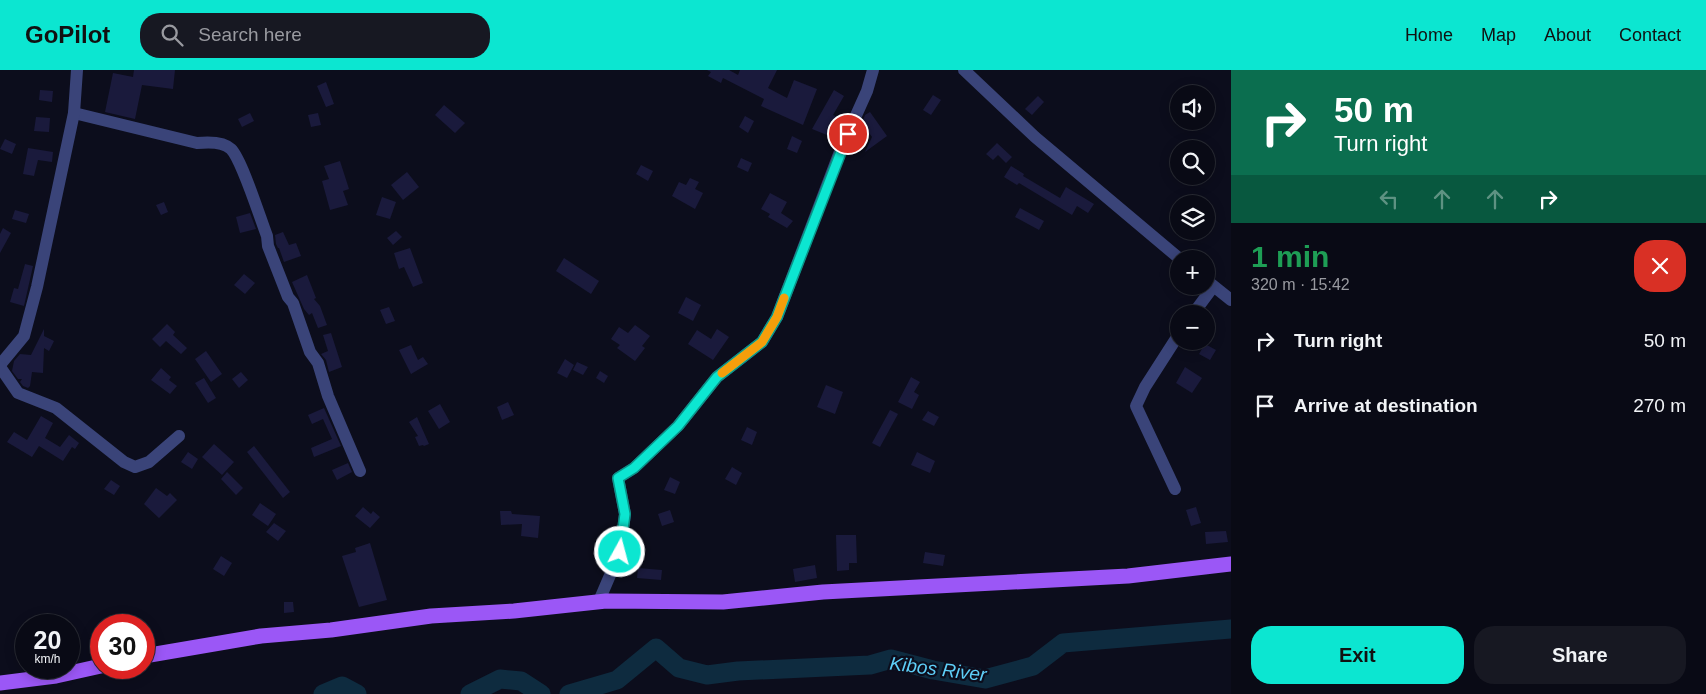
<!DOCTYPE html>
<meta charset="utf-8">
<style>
body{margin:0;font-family:Arial,sans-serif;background:#171822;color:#f1f3f6;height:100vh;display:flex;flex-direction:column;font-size:19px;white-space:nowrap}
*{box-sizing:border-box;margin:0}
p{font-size:16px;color:#999aa0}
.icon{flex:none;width:28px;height:28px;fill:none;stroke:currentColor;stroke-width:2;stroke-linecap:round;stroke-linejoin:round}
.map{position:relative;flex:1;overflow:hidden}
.drawer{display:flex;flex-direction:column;background:#090a15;width:475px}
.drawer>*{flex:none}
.hud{background:#0b6e4f;color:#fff;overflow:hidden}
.tools{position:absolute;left:1170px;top:15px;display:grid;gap:10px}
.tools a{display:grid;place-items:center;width:45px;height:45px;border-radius:50%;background:#090a15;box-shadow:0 2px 12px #0003,0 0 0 1px #292b34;font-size:25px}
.speed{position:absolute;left:15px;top:544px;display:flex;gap:10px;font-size:25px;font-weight:700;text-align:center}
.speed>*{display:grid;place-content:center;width:65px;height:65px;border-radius:50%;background:#090a15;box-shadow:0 2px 12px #0003,0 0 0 1px #292b34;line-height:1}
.speed small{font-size:12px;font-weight:400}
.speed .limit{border:8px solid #d22;background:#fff;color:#111}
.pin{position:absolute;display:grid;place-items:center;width:42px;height:42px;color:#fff;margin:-21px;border:2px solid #fff;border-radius:50%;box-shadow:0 1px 5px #0007}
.me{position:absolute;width:55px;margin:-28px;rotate:7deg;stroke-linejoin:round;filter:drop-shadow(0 0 4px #0008)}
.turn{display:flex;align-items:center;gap:18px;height:105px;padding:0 20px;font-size:22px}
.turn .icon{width:65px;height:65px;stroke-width:2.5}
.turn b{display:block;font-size:35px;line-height:42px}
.lanes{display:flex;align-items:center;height:48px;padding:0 20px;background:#0003;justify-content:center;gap:25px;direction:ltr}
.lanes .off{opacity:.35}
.round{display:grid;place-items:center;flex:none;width:52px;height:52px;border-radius:20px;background:#171822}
.summary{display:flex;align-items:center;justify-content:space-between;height:85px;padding:0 20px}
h1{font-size:30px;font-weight:800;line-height:38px;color:#1e9e55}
.cta{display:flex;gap:10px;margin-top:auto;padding:10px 20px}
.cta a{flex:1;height:58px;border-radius:20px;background:#0ce6d1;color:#111;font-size:20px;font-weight:800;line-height:58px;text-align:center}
.cta a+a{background:#171822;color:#f1f3f6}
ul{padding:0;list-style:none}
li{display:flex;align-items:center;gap:15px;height:65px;padding:0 20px}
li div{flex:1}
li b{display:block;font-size:19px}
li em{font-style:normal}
header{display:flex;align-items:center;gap:30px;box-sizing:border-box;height:70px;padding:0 25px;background:#0ce6d1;color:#111}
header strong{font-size:24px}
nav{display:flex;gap:28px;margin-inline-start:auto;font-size:18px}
.search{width:350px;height:45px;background:#171822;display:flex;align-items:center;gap:12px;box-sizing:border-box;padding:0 18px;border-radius:20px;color:#999aa0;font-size:19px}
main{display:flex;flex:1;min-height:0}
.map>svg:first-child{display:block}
</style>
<header>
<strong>GoPilot</strong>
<div class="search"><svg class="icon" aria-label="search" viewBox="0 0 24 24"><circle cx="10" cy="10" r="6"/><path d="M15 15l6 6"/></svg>Search here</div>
<nav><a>Home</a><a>Map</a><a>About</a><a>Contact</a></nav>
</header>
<main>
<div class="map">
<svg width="1231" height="624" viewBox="0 0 1231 624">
<rect width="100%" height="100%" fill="#0c0d1c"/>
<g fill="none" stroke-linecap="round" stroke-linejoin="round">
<g stroke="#0e2b3f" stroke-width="19">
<path d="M 323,624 L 342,616 L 357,624"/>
<path d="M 470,624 L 500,609 L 521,611 L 541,624"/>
<path d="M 569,624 L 617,610 L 656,578 L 679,598 L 707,605 L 738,601 L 870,595 L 891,589 L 933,600 L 985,609 L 1033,596 L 1063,573 L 1231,559"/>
</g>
</g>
<g fill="#1a1a3c">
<path d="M 134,0 L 175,0 L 173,19 L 142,15 L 135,49 L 105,42 L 113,3 L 133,7 Z"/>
<path d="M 707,0 L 729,0 L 738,5 L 740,0 L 777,0 L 768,18 L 787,28 L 794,10 L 817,19 L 803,55 L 761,36 L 764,29 L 723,8 L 721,13 L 708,6 L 711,2 Z"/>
<path d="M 326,12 L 334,34 L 326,37 L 317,16 Z"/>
<path d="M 40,20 L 53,21 L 52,32 L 39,30 Z"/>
<path d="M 834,20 L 844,26 L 833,45 L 845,50 L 837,69 L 812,59 Z"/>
<path d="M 933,25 L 941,30 L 931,45 L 923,40 Z"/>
<path d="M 1038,26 L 1044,32 L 1032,45 L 1025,39 Z"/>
<path d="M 444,35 L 465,53 L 455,63 L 435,45 Z"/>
<path d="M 870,42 L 887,66 L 865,82 L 872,67 L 862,53 L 865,45 Z"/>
<path d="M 250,43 L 254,51 L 242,57 L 238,49 Z"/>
<path d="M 318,43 L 321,55 L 311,57 L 308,45 Z"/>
<path d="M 745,46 L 754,51 L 748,63 L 739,57 Z"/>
<path d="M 36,47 L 50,48 L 49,62 L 34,61 Z"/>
<path d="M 792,66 L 802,71 L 797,83 L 787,79 Z"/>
<path d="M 5,69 L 16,74 L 12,84 L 0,79 Z"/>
<path d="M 997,73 L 1012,87 L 1006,93 L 998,85 L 993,90 L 986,84 Z"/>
<path d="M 28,78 L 53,82 L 52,92 L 38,90 L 34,106 L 23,104 Z"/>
<path d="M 741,88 L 752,93 L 748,102 L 737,97 Z"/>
<path d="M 340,91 L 349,119 L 343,121 L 348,135 L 330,140 L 322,111 L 329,109 L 324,96 Z"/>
<path d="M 641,95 L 653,101 L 648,111 L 636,104 Z"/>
<path d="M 1011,96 L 1024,104 L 1023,106 L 1060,128 L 1066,117 L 1094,134 L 1088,143 L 1077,136 L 1072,145 L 1019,113 L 1017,115 L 1004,107 Z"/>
<path d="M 407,102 L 419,117 L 403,130 L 391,115 Z"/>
<path d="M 690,108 L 699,112 L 695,119 L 703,123 L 695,139 L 672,126 L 679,112 L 686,115 Z"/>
<path d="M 770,123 L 787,132 L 781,143 L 793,151 L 787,158 L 768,147 L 770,144 L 761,139 Z"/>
<path d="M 382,127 L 396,132 L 390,149 L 376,145 Z"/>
<path d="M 164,132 L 168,142 L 161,145 L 156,135 Z"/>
<path d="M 1020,138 L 1044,151 L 1039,160 L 1015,147 Z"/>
<path d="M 15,140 L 29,144 L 26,153 L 12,149 Z"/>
<path d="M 250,143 L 256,159 L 240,163 L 236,147 Z"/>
<path d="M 3,158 L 11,163 L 0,183 L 0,164 Z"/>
<path d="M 396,161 L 402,167 L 393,175 L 387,168 Z"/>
<path d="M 283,162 L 289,175 L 296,173 L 301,186 L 284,192 L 279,178 L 278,178 L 276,174 L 275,165 Z"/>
<path d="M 410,178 L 423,213 L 413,217 L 404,197 L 399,199 L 394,183 Z"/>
<path d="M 564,188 L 599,211 L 591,224 L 556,201 Z"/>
<path d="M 25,194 L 33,196 L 24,236 L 10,232 L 14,218 L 18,219 Z"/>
<path d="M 244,204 L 255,213 L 245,224 L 234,215 Z"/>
<path d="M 307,205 L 316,228 L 314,229 L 320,236 L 327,255 L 318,258 L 312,243 L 309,245 L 304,239 L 292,212 Z"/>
<path d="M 686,227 L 701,235 L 693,251 L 678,243 Z"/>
<path d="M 389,237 L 395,251 L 386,254 L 380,240 Z"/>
<path d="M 167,254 L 175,262 L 173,265 L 187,278 L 181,284 L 166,271 L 160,277 L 152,269 Z"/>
<path d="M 635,255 L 650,266 L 642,276 L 645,278 L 635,291 L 617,278 L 620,275 L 611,269 L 619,257 L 628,263 Z"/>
<path d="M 44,259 L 44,266 L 54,271 L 49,281 L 44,278 L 43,303 L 32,302 L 30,316 L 28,318 L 23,316 L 20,312 L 22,309 L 18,309 L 12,301 L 14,291 L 20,284 L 31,285 Z"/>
<path d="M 717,259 L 729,267 L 713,290 L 688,274 L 697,260 L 711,269 Z"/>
<path d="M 331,263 L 342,297 L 329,302 L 326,290 L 321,284 L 328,281 L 323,265 Z"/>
<path d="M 1205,274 L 1216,280 L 1210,290 L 1199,284 Z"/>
<path d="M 411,275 L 418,290 L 423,287 L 428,294 L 411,304 L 399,280 Z"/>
<path d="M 206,281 L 222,304 L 211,312 L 195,289 Z"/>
<path d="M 565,289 L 574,295 L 567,308 L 557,303 Z"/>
<path d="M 577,292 L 588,297 L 583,305 L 573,300 Z"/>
<path d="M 1185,297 L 1202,308 L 1192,323 L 1176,313 Z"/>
<path d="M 161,298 L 171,307 L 169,310 L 177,316 L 170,324 L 151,310 Z"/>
<path d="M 600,301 L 608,306 L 604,313 L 596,308 Z"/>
<path d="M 241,302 L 248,310 L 239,318 L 232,309 Z"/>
<path d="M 911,307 L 920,312 L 914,322 L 919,325 L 912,339 L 898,332 Z"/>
<path d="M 204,308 L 216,328 L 208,333 L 195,313 Z"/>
<path d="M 826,315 L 843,322 L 835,344 L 817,337 Z"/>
<path d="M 508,332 L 514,345 L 502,350 L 497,337 Z"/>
<path d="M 440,334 L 450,352 L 439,359 L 428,341 Z"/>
<path d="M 324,338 L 341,376 L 314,387 L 311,378 L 332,369 L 323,349 L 312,354 L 308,345 Z"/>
<path d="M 890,340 L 898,344 L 880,377 L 872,373 Z"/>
<path d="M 928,341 L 939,347 L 934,356 L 922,350 Z"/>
<path d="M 41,346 L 53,353 L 45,368 L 60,377 L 69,365 L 79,373 L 75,379 L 72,377 L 63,391 L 39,376 L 32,387 L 7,372 L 14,362 L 27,370 Z"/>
<path d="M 417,347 L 429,374 L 424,376 L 423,375 L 419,376 L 415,367 L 418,366 L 409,352 Z"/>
<path d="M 747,357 L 757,362 L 752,375 L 741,370 Z"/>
<path d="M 214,374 L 234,392 L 222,405 L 202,387 Z"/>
<path d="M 254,376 L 290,422 L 283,428 L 247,382 Z"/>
<path d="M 188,382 L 198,389 L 192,399 L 181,392 Z"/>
<path d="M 917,382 L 935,391 L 930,403 L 911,395 Z"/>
<path d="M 348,393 L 352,402 L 337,410 L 332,400 Z"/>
<path d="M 732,397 L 742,403 L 736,415 L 725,409 Z"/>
<path d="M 227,402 L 243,418 L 236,425 L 221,409 Z"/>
<path d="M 670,407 L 680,412 L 675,424 L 664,420 Z"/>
<path d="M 111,410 L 120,416 L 114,425 L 104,419 Z"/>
<path d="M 156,418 L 167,426 L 170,423 L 177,430 L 159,448 L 144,434 Z"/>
<path d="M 260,433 L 276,444 L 268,456 L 252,445 Z"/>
<path d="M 363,437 L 371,444 L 373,441 L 380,447 L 370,458 L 355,446 Z"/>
<path d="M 1196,437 L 1201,453 L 1191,456 L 1186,440 Z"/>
<path d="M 670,440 L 674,452 L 662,456 L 658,444 Z"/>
<path d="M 500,441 L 511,441 L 512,444 L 540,446 L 538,468 L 521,466 L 522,454 L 501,455 Z"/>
<path d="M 274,453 L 286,461 L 278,471 L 266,462 Z"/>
<path d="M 1226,461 L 1228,472 L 1206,474 L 1205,462 Z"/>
<path d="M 836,465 L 856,465 L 857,493 L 849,493 L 849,500 L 837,501 Z"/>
<path d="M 370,473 L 387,530 L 359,537 L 342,486 L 356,482 L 355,478 Z"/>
<path d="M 925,482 L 945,485 L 943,496 L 923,493 Z"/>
<path d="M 221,486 L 232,493 L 224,506 L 213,499 Z"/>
<path d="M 815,495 L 817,508 L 795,512 L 793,499 Z"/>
<path d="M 638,498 L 662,500 L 661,510 L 637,508 Z"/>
<path d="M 284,532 L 293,532 L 294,542 L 284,543 Z"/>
</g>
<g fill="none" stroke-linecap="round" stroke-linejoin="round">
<g stroke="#3a4479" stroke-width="12">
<path d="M 964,0 L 1035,67 L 1180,189"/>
<path d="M 74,43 L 197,73 C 207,72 223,71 231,79 C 242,90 260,148 267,166 L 268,176 L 288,227 L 293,233 L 310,282 L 318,293 L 328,326 L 360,401"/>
<path d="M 1206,210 L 1231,230"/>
<path d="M 1193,244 L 1213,217"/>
<path d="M 0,295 L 24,266 L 37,217 L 74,43 L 77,0"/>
<path d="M 0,297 L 18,323 L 56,338 L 124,392 L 135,397 L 149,392 L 179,366"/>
<path d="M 1175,419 L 1136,336 L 1145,317 L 1179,264"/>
<path d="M 599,531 L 620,482 L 625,444 L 618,408 L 634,398 L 678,356 L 717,307 L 762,272 L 777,247 L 841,79 L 867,21 L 873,0"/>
</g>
<g stroke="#9b57f6" stroke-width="15">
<path d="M 144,586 L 261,566 L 331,560 L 431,546 L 514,541 L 606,531 L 723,532 L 823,522 L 1128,506 L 1231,494"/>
<path d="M 0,613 L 56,606 L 101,596"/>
</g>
</g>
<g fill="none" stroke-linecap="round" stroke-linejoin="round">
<g stroke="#089688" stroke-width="12">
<path id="route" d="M 620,482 L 625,444 L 618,408 L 634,398 L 678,356 L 717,307 L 762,272 L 777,247 L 848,64"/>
</g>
<use href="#route" stroke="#0ce6d1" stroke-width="9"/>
<path stroke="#f59e0b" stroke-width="9" d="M 722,303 L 762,272 L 777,247 L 784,228"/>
</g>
<g text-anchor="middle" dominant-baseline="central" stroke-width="4.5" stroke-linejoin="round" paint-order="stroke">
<g font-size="19" font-style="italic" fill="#5ecef7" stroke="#0c0d1c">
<text transform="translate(938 599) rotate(7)">Kibos River</text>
</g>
</g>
</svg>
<div class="tools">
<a><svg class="icon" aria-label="sound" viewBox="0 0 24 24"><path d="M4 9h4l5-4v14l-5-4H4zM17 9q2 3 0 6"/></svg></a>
<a><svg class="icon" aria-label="search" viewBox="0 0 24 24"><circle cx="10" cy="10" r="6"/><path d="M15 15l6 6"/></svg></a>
<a><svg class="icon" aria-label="layers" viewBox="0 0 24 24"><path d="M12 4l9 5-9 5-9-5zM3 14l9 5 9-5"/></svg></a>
<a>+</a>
<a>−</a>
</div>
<div class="speed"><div>20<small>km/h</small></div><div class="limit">30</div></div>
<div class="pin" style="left:848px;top:64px;background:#d93025"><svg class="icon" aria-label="arrive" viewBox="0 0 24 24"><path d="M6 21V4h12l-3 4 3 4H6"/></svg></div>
<svg class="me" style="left:620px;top:482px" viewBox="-20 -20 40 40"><circle r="17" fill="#0ce6d1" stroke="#fff" stroke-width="3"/><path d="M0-11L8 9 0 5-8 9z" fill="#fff"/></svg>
</div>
<section class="drawer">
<div class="hud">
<div class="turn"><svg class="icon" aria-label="right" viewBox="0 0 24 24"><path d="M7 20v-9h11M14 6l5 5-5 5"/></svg><div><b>50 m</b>Turn right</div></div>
<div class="lanes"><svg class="icon off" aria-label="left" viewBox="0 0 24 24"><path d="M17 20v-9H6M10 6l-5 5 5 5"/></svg><svg class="icon off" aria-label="ahead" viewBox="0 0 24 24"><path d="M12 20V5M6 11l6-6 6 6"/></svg><svg class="icon off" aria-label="ahead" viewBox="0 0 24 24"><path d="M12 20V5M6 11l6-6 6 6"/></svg><svg class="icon" aria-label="right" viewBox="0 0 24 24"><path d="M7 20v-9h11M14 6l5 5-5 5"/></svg></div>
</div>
<div class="summary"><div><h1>1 min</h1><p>320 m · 15:42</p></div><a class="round" style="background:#d93025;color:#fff"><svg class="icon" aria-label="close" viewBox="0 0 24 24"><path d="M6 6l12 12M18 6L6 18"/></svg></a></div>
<ul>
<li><svg class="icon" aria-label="right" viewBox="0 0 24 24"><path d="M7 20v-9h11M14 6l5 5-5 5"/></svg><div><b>Turn right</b></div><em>50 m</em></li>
<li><svg class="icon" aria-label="arrive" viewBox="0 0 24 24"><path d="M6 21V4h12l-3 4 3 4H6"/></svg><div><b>Arrive at destination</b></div><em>270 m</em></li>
</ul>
<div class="cta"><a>Exit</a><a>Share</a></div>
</section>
</main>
